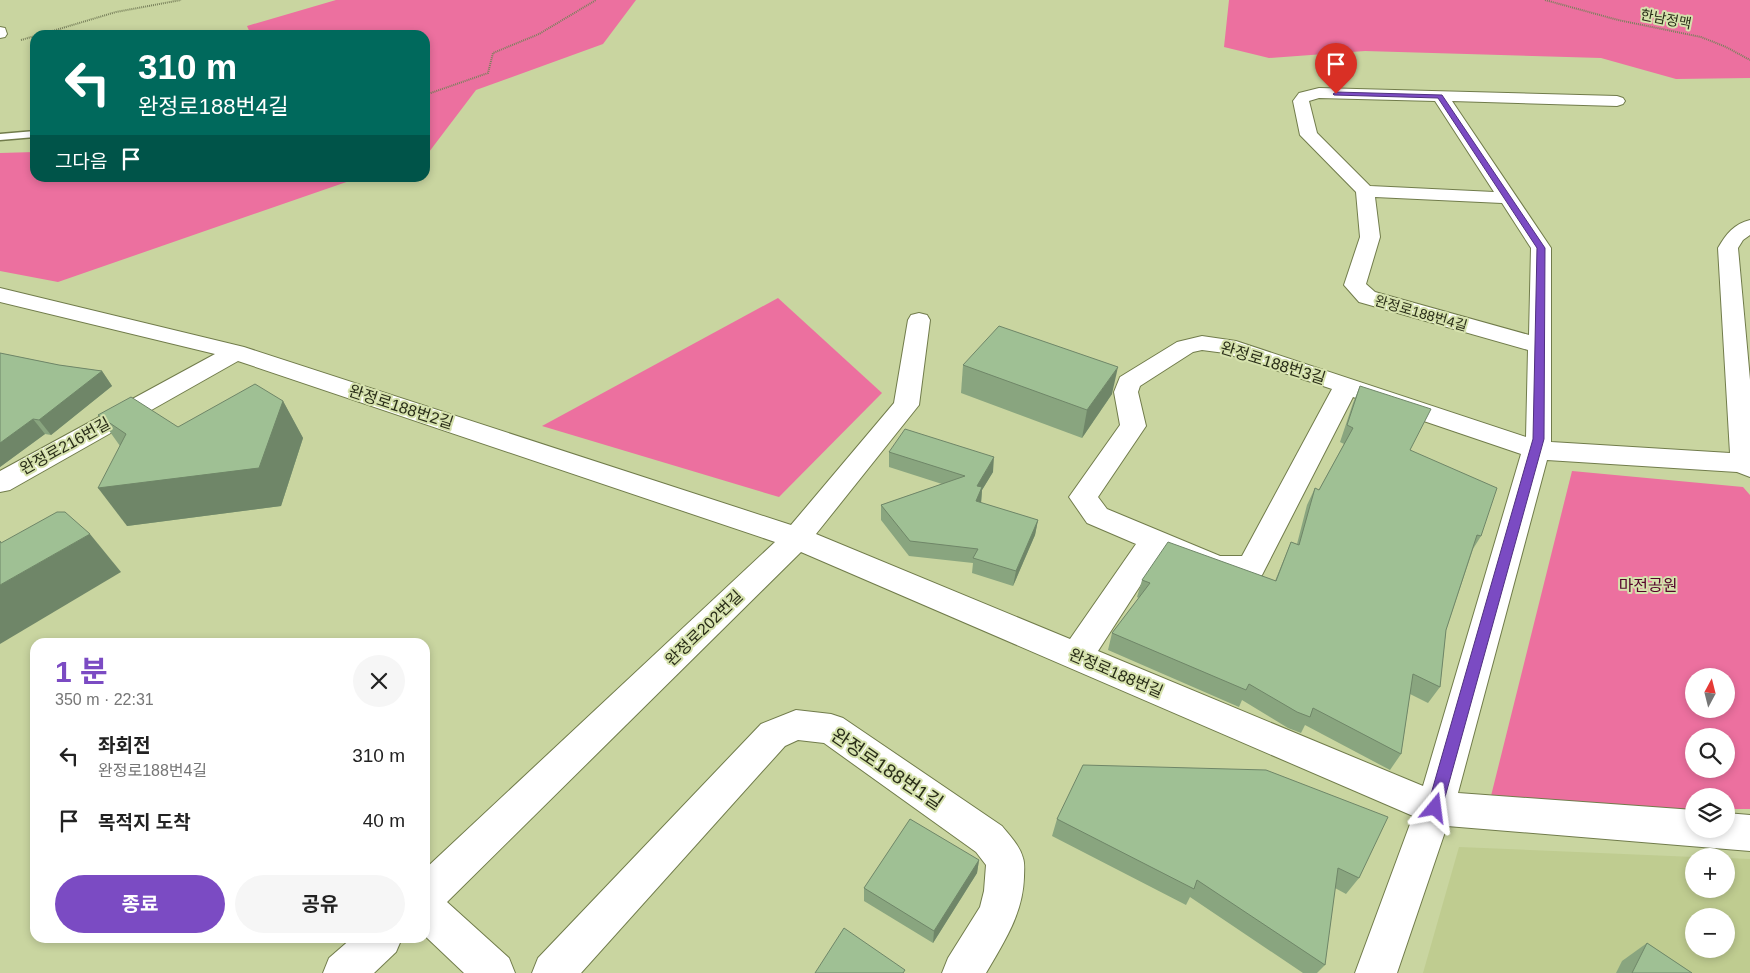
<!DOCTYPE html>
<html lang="ko">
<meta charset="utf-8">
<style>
body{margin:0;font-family:Helvetica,"Noto Sans KR",sans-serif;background:#f6f6f6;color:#222;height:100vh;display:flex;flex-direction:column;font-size:19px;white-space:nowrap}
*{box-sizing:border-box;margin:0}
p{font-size:16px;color:#767676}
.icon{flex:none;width:28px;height:28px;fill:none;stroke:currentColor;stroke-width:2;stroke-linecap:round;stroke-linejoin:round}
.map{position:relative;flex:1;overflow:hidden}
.sheet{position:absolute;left:30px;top:638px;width:400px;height:305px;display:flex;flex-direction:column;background:#fff;border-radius:15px;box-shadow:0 2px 8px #0003}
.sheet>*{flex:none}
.guide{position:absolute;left:30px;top:30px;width:400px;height:152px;border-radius:15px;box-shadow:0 2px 8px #0003;background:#00695c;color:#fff;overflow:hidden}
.needle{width:32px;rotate:7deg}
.fabs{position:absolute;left:1685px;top:668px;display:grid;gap:10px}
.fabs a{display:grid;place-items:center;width:50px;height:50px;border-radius:50%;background:#fff;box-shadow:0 2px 8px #0003;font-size:25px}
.pin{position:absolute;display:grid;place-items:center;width:42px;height:42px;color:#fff;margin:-51px -21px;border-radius:50% 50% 50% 0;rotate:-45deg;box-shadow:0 0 5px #0007}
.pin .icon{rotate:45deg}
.me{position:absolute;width:55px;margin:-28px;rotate:16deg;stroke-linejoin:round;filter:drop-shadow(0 0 4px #0008)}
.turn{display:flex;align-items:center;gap:18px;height:105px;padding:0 25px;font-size:22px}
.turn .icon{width:65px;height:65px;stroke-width:2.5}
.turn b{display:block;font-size:35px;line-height:42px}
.then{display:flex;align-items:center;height:48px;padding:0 25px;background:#0003;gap:10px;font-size:19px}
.round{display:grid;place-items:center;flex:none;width:52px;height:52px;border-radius:26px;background:#f6f6f6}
.head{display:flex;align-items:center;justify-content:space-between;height:85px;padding:0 25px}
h1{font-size:30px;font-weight:700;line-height:38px;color:#7b4bc3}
.button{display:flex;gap:10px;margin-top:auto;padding:10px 25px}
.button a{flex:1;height:58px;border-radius:30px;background:#7b4bc3;color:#fff;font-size:20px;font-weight:700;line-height:58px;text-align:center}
.button a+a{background:#f6f6f6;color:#222}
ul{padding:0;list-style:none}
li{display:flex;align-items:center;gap:15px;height:65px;padding:0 25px}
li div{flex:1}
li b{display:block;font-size:19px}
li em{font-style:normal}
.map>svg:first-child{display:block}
</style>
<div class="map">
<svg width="1750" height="973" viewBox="0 0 1750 973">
<rect width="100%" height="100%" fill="#c9d5a0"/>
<path fill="#bfcc90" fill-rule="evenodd" d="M 1459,847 L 1694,857 L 1694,889 L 1726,889 L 1726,858 L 1750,859 L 1750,973 L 1423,973 ZM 1694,916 L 1726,916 L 1726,949 L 1694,949 Z"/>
<g fill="#ec709f" fill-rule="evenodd">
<path d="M 336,0 L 636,0 L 603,44 L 476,90 L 429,152 L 425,154 L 425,35 L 251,35 L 247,26 Z"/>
<path d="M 1229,0 L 1750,0 L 1750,78 L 1676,79 L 1601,58 L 1365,51 L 1269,58 L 1224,47 Z"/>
<path d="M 35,152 L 35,178 L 358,178 L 58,282 L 0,271 L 0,153 Z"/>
<path d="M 778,298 L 882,393 L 779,497 L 542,426 Z"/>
<path d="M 1572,471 L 1743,487 L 1750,495 L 1750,809 L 1726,809 L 1726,796 L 1694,796 L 1694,810 L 1487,812 ZM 1694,676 L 1726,676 L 1726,709 L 1694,709 ZM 1694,736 L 1726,736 L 1726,769 L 1694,769 Z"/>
</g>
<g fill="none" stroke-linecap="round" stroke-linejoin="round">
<g stroke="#717c4b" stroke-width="3">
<path id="lane" d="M 35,131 L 35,137 L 0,140 L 0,134 Z"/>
</g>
<g stroke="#717c4b" stroke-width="2">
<g id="street">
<path d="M 0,27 L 5,28 L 7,34 L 5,37 L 0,38 Z"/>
<path d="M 1319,88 L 1617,96 L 1623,98 L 1625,101 L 1623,104 L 1617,106 L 1452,101 L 1551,248 L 1551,442 L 1730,453 L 1718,248 C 1726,234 1734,224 1750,220 L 1750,235 L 1743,240 L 1738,248 L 1750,380 L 1750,477 L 1737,472 L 1547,460 L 1458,793 L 1694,810 L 1694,829 L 1726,829 L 1726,813 L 1750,815 L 1750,851 L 1447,826 L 1397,973 L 1355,973 L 1413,816 L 801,552 L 447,902 L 509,958 L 515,973 L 464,973 L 425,936 L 425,869 L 775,542 L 238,361 L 10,490 L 0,492 L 0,471 L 215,354 L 0,302 L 0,288 L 244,347 L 791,525 L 894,403 L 908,320 L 911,315 L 919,313 L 927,315 L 930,320 L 919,405 L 816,534 L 1070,639 L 1136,544 L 1087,523 L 1069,497 L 1120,425 L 1114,392 L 1120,377 L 1177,342 L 1202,336 L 1236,341 L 1526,437 L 1528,350 L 1359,302 L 1344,285 L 1360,237 L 1356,192 L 1300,135 L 1293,101 L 1299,93 ZM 1319,98 L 1435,101 L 1494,192 L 1370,186 L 1317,133 L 1309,101 ZM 1375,197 L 1502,203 L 1531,248 L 1529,335 L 1375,292 L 1366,284 L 1380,237 ZM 1202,350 L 1225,353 L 1332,389 L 1242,556 L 1220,556 L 1107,509 L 1098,497 L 1146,426 L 1138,392 L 1140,386 L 1193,352 ZM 1353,397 L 1521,454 L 1423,786 L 1098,651 L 1160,555 C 1194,569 1224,587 1262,575 Z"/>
<path d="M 796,710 L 831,714 L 843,718 L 1002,826 C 1010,836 1020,846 1023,858 C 1025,864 1024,871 1024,877 C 1023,914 1004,942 986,973 L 942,973 L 948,958 L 980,907 L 984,891 L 986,865 L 976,852 L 824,743 L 798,740 L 785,746 L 581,973 L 532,973 L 538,958 L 761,724 Z"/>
<path d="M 352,938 L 402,938 L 396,952 L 374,973 L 323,973 L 329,958 Z"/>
</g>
</g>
<g stroke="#79815c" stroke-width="2" stroke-dasharray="1 1" stroke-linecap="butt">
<path d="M 1545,0 L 1618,20 L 1701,37 L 1726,47 L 1750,60"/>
<path d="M 39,35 L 116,12 L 181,0"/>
<path d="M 21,40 L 35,36"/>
<path d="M 425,95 L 488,73 L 493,53 L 539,34 L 596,0"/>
</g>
<use href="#lane" fill="#fff" fill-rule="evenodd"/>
<use href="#street" fill="#fff" fill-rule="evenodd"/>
</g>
<g fill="#89a57f">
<path d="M 0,353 L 59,365 L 102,371 L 112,386 L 51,435 L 45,434 L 0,467 Z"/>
<path d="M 963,365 L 1112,394 L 1082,438 L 961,393 Z"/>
<path d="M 1360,386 L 1410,450 L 1481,536 L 1473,549 L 1446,630 L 1440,687 L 1428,703 L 1410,694 L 1401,754 L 1390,770 L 1305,725 L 1301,733 L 1288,728 L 1242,700 L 1239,707 L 1108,650 L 1112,633 L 1139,598 L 1137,597 L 1142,580 L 1275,581 L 1291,542 L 1297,544 L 1307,505 L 1315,488 L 1319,490 L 1344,444 L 1340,442 L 1353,403 Z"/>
<path d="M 283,401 L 303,438 L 281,506 L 127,526 L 120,446 L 98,415 L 178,427 Z"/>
<path d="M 889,452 L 993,472 L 982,490 L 981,503 L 1038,520 L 1035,535 L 1013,586 L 972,573 L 973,563 L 909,556 L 881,520 L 881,505 L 942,484 L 889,467 Z"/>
<path d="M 1266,770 L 1359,878 L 1346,894 L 1335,888 L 1325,965 L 1317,973 L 1303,973 L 1190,897 L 1186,905 L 1052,836 L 1057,819 Z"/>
<path d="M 979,860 L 977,873 L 933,943 L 864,901 L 864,888 Z"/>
<path d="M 1647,943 L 1692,973 L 1616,973 L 1622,961 Z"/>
</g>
<g fill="#6f8668">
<path d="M 1118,367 L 1112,394 L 1082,438 L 1087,410 Z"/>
<path d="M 102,371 L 112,386 L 51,435 L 39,420 Z"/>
<path d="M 283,401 L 303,438 L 281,506 L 127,526 L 98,488 Z"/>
<path d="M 33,419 L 45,434 L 0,467 L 0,443 Z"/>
<path d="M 994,457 L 993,472 L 982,490 L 981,503 L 974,517 L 977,486 Z"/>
<path d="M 1038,520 L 1035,535 L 1013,586 L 1016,571 Z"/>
<path d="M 90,534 L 121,572 L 0,644 L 0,585 Z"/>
<path d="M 979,860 L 977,873 L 933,943 L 934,931 Z"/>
</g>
<g fill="#9fc094" stroke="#6f8668">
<path d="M 999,326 L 1118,367 L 1087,410 L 963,365 Z"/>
<path d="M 0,353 L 59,365 L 102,371 L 39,420 L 33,419 L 0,443 Z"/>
<path d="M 255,384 L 283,401 L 259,468 L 98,488 L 126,434 L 98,415 L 131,397 L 178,427 Z"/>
<path d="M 1360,386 L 1431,409 L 1410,450 L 1497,488 L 1481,536 L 1477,535 L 1446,630 L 1440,687 L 1413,674 L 1401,754 L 1313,708 L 1310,717 L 1297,712 L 1249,684 L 1246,690 L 1112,633 L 1150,583 L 1142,580 L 1168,542 L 1276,581 L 1291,542 L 1299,545 L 1315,488 L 1319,490 L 1353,428 L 1347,425 Z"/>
<path d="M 905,429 L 994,457 L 977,486 L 982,487 L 976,501 L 1038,520 L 1016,571 L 973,558 L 978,549 L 910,541 L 881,505 L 965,476 L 889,452 Z"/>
<path d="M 57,512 L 65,512 L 90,534 L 0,585 L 0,541 L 1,543 Z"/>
<path d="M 1083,765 L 1266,770 L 1388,817 L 1359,878 L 1338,868 L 1325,965 L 1197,880 L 1194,889 L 1057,819 Z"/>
<path d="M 910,819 L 979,860 L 934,931 L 864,888 Z"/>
<path d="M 844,928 L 905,970 L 903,973 L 815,973 Z"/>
<path d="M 1647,943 L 1692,973 L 1632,973 Z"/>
</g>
<path fill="#7b4bc3" stroke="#50317f" d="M 1336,92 L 1442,95 L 1545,248 L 1544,439 L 1442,808 L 1440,813 L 1435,815 L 1429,813 L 1427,808 L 1533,439 L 1537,248 L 1438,98 L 1334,95 L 1333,94 Z"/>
<g text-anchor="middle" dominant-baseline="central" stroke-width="4" stroke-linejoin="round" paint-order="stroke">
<g font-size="14" fill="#292d18" stroke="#d6e2ad">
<text transform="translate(1666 19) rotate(11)">한남정맥</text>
<text transform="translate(1421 313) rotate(16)">완정로188번4길</text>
</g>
<g font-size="16" fill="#292d18" stroke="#d6e2ad">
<text transform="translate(1273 363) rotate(17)">완정로188번3길</text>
<text transform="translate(401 407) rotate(18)">완정로188번2길</text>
<text transform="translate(65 446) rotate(-29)">완정로216번길</text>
<text transform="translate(704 628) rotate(-44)">완정로202번길</text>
<text transform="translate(1116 673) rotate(23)">완정로188번길</text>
</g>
<g font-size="16" fill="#54032b" stroke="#d6e2ad">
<text x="1648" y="585">마전공원</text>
</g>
<g font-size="19" fill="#292d18" stroke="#d6e2ad">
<text transform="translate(887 769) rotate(34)">완정로188번1길</text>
</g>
</g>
</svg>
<div class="fabs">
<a><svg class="needle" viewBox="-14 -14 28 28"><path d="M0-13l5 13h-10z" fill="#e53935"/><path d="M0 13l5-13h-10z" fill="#767676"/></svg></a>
<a><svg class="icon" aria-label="search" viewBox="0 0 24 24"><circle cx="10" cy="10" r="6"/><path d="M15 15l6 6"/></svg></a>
<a><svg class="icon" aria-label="layers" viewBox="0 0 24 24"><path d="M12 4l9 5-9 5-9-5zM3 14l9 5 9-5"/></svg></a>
<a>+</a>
<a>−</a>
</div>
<div class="pin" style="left:1336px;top:94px;background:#d93025"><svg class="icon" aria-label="arrive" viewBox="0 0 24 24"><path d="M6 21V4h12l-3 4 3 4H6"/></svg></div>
<svg class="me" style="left:1435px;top:808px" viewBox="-20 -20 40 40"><path d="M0-17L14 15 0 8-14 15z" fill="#7b4bc3" stroke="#fff" stroke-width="4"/></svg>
<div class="guide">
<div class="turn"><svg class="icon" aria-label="left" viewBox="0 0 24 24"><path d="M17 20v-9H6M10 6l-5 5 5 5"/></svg><div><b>310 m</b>완정로188번4길</div></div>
<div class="then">그다음<svg class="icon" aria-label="arrive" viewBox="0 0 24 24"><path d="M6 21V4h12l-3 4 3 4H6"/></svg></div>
</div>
<section class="sheet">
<div class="head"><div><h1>1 분</h1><p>350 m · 22:31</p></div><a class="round"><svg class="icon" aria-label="close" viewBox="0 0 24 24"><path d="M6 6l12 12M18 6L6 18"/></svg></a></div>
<ul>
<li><svg class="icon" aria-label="left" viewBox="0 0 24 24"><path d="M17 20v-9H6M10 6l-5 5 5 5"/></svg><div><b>좌회전</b><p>완정로188번4길</p></div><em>310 m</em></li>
<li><svg class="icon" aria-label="arrive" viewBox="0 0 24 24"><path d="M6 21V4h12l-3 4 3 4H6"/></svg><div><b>목적지 도착</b></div><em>40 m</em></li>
</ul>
<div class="button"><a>종료</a><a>공유</a></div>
</section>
</div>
